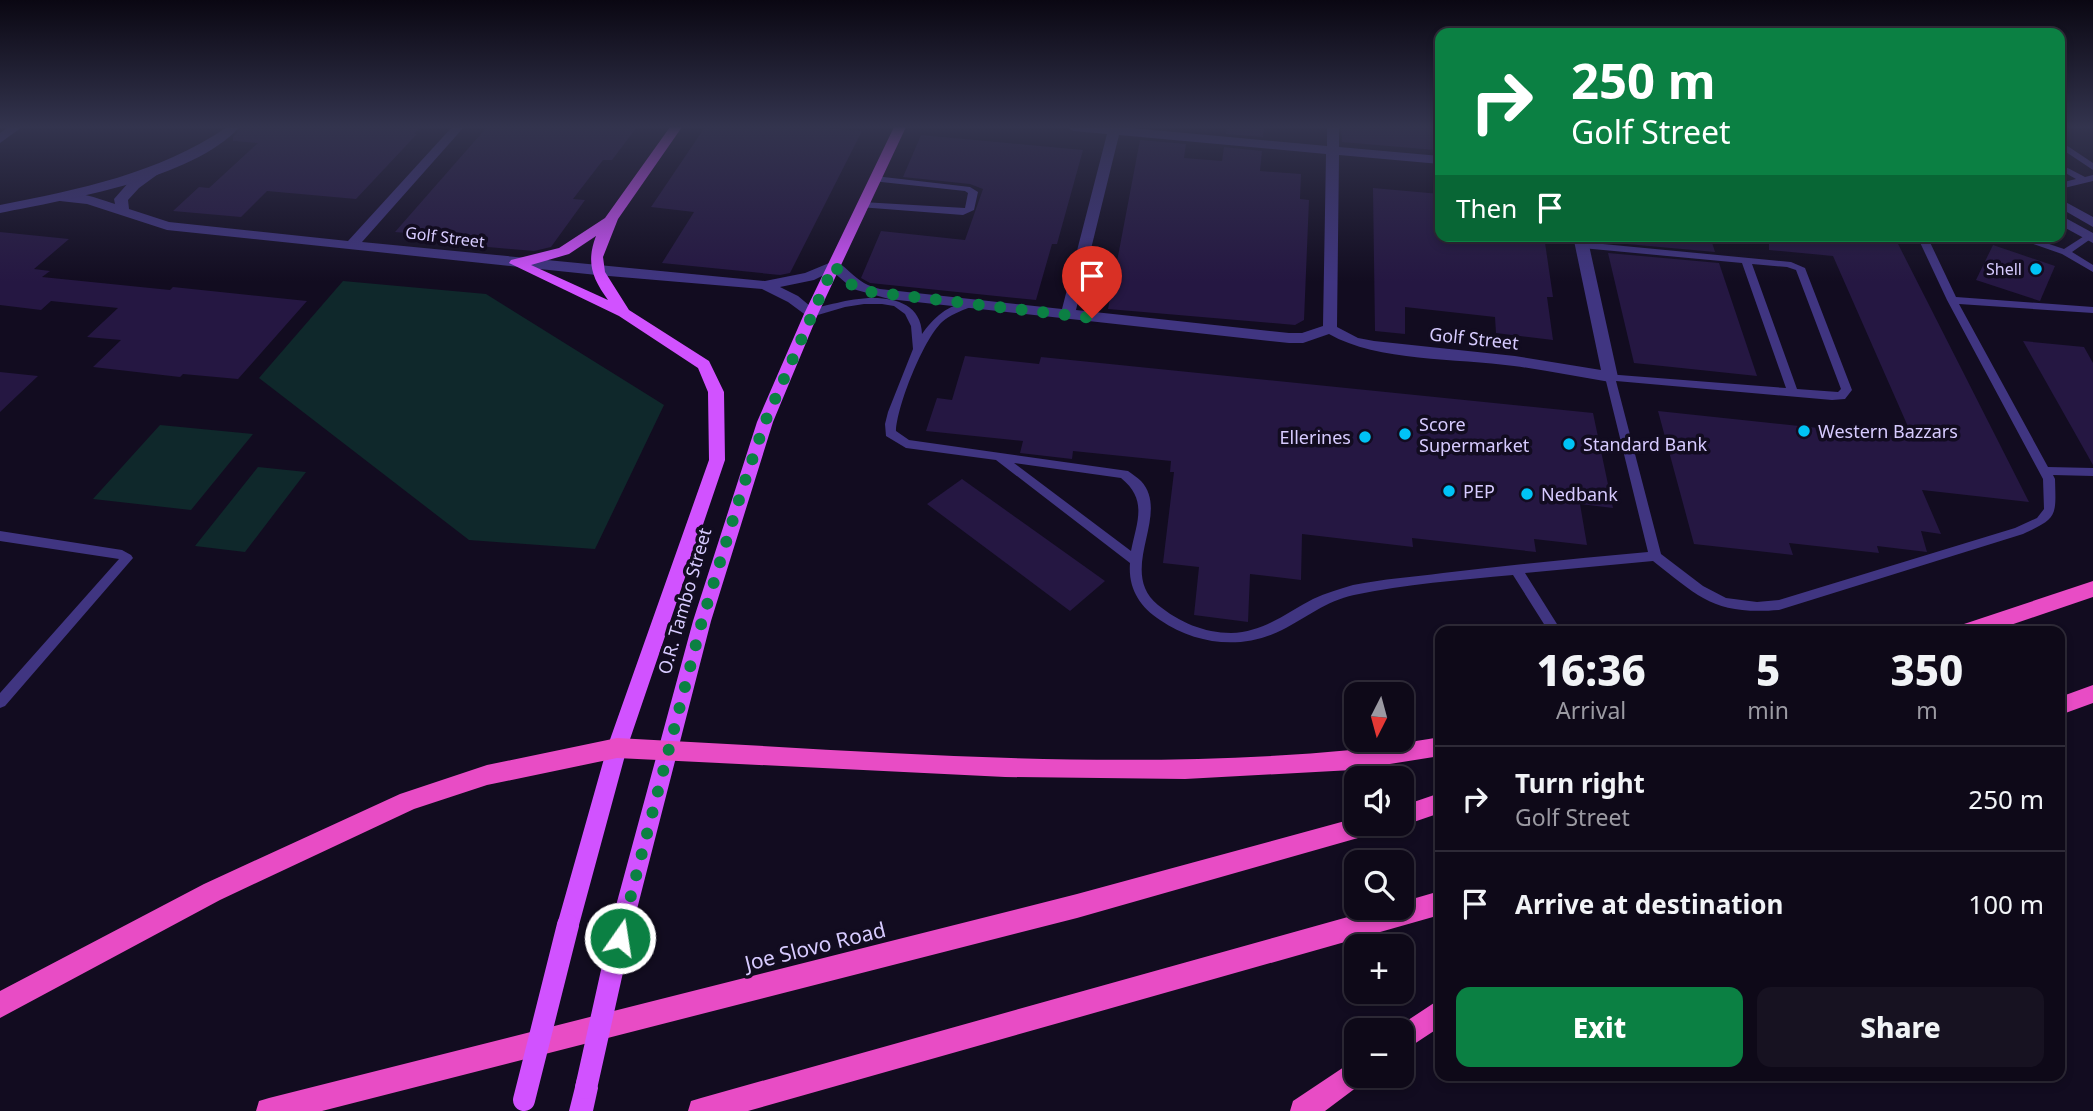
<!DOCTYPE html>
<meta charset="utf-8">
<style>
body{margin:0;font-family:"Noto Sans",sans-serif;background:#171221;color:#f1f3f6;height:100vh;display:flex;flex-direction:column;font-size:26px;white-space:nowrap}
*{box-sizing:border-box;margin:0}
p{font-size:23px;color:#9b9aa2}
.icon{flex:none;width:38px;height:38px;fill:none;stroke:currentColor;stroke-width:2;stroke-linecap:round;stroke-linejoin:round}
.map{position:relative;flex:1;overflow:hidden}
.panel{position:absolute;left:1435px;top:626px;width:630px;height:455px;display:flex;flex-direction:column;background:#0e0918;border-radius:14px;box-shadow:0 4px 10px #0003,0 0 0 2px #2e2a37}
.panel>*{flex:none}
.top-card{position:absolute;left:1435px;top:28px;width:630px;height:214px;border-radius:14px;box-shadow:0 4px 10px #0003,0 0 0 2px #2e2a37;background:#0b8043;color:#fff;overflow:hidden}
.needle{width:46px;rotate:186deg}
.buttons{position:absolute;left:1344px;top:682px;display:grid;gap:14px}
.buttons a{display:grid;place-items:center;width:70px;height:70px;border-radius:14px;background:#0e0918;box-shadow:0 4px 10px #0003,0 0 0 2px #2e2a37;font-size:35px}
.pin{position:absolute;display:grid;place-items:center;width:60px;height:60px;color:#fff;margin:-72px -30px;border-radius:50% 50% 50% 0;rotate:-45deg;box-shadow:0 0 7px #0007}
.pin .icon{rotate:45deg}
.me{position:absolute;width:77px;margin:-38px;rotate:13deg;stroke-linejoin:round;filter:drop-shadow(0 0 5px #0008)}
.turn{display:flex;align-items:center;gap:24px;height:147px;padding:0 21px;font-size:32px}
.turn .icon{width:91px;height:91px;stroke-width:2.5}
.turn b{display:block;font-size:49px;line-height:60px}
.then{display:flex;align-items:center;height:66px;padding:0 21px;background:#0003;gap:14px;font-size:26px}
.eta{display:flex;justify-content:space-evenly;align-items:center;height:119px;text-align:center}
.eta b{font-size:42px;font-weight:800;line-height:49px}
.button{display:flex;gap:14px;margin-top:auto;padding:14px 21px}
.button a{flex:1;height:80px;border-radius:14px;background:#0b8043;color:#fff;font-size:28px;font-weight:800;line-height:80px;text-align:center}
.button a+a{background:#171221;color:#f1f3f6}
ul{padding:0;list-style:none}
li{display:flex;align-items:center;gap:21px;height:105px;padding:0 21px;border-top:2px solid #2e2a37}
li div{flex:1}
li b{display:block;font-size:26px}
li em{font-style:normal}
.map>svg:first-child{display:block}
</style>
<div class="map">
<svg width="2093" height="1111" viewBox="0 0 2093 1111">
<rect width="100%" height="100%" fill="#120c20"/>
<g fill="#0f282b">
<path d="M 343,281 L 486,294 L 664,405 L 595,549 L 469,540 L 259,378 Z"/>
<path d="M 160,425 L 253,434 L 191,510 L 93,499 Z"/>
<path d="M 258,467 L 306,472 L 245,552 L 195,546 Z"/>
</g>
<g fill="#251742">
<path d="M 242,127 L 421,127 L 414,134 L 417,134 L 356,199 L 267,191 L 241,217 L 173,211 L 199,187 L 209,188 L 258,143 L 233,141 L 233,137 Z"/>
<path d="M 487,127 L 637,127 L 612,160 L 603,160 L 573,199 L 585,200 L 551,247 L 534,251 L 477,246 L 481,240 L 395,232 Z"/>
<path d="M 705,127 L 815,127 L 862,131 L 790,273 L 780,275 L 662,263 L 694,212 L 651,207 Z"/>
<path d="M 1227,127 L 1264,127 L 1263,137 L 1226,134 Z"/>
<path d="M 1341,127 L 1440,127 L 1440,148 L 1434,147 L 1435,150 L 1342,142 Z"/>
<path d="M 921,135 L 1083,150 L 1057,244 L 1052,244 L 1036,300 L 870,283 L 861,278 L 881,231 L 965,240 L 983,189 L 970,184 L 903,177 Z"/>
<path d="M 1140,140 L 1186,144 L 1184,158 L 1222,161 L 1224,147 L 1262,151 L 1260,171 L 1301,174 L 1300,199 L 1309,200 L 1304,320 L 1295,325 L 1108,309 Z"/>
<path d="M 1373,188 L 1440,194 L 1440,236 L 1544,236 L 1553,297 L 1547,297 L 1553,340 L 1496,333 L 1495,317 L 1405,307 L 1405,334 L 1375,331 Z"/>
<path d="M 0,232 L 69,239 L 34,269 L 50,271 L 42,277 L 170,290 L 173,287 L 307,301 L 238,379 L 183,374 L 180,377 L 93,367 L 121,340 L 87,337 L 118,308 L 51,301 L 41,310 L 0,305 Z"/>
<path d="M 1604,236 L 1710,236 L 1715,252 L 1605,242 Z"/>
<path d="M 1769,236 L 1894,236 L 2029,502 L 1922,490 L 1941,534 L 1921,531 L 1927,552 L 1877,546 L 1879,553 L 1789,543 L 1793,555 L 1694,544 L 1658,411 L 1913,438 L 1833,256 L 1769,250 Z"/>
<path d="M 1993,245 L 2055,266 L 2040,301 L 1976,280 Z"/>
<path d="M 1608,253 L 1719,263 L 1757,376 L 1634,363 Z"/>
<path d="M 2023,341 L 2084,347 L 2093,363 L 2093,465 Z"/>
<path d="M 965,356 L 1039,364 L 1041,357 L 1593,413 L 1613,508 L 1580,504 L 1587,545 L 1534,539 L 1536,552 L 1412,538 L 1413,547 L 1302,534 L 1301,580 L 1250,574 L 1248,622 L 1194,615 L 1199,567 L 1163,563 L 1174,472 L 1170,472 L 1171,461 L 1073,451 L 1072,459 L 1020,453 L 1023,441 L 926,431 L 937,398 L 952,400 Z"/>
<path d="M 0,372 L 38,376 L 0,412 Z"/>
<path d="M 962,479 L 1105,581 L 1070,611 L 927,504 Z"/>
</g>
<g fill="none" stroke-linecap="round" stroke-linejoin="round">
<g fill="#403581" fill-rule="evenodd">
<path d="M 2060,141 L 2093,163 L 2093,170 L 2060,148 Z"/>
<path d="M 2060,164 L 2085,177 L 2093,175 L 2093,181 L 2060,189 L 2060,183 L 2076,179 L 2060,170 Z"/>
<path d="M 875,176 L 970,187 L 978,192 L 974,210 L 963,215 L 859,207 L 857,205 L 862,202 L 965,208 L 968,193 L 965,191 L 872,181 L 871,179 Z"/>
<path d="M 2089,233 L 2092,234 L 2092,238 L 2072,252 L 2093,265 L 2093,272 L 2062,254 L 2010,236 L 2025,236 L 2064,249 Z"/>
<path d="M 1917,236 L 1927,236 L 1956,297 L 2093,307 L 2093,313 L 1959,304 L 2048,467 L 2093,468 L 2093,476 L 2053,475 L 2055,479 C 2056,516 2058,518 2023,534 L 1779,610 C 1715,615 1700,598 1653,561 L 1525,573 L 1562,632 L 1549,632 L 1513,575 C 1460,580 1405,584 1354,595 C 1326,601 1306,618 1282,630 C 1242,650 1197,645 1160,620 C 1139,606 1128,588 1130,563 L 996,460 L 906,448 L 886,436 L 885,424 L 888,412 L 913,349 L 911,326 L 905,314 L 894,306 L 882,304 L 864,304 L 845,307 L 811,317 L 806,314 C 814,308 826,305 837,303 C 866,295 921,291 922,334 C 933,318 950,302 971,303 L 971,307 C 960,311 950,315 942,322 C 923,340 897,406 896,431 L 909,440 L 1128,471 C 1132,474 1137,477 1141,481 C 1172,515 1116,570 1158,605 C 1179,622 1204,633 1231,633 C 1264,632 1286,613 1313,599 C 1326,593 1340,589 1353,585 C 1383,579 1413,577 1443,573 C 1511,565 1579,558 1648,552 L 1605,377 L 1606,374 L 1786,388 L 1742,263 L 1582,248 L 1577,245 L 1582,242 L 1791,262 L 1805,268 L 1852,390 L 1845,399 L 1832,400 L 1616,381 L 1661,554 L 1703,586 L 1726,598 L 1757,602 L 1779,600 L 2015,528 L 2037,518 L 2044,509 L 2043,479 L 1947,300 ZM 1752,264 L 1787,267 L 1796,270 L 1841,389 L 1838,392 L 1797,389 ZM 1014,463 L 1121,478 C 1148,500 1137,521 1131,551 Z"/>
<path d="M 0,531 L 122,550 L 131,555 L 133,558 L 5,706 L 0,708 L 0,693 L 119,559 L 0,541 Z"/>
</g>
<g fill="#403581" fill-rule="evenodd">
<path d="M 452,127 L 464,127 L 362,242 L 765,281 L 805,273 L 834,261 C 850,267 854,283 880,289 L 1062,309 L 1107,134 L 1073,131 L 1067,127 L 1121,127 L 1327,146 L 1327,127 L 1339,127 L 1339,147 L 1440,156 L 1440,164 L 1339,155 L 1337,327 L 1358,338 L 1374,341 L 1515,356 L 1601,370 L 1573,236 L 1587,236 L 1618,377 L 1610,382 C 1578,377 1546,370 1514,366 C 1457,358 1378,362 1329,334 L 1303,343 L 1289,343 L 889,299 L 853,289 L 832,271 L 814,280 L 780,287 L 798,296 L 816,311 L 818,314 L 811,319 L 788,302 L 762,289 L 597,275 L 167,230 L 87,204 L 60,201 L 54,197 C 68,186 99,199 115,204 L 114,199 L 129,182 L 159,165 L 165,169 L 139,188 L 128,200 L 129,209 L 169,222 L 348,241 ZM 1119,135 L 1326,154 L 1323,326 L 1302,333 L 1289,333 L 1076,310 Z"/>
<path d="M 2060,199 L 2093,217 L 2093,227 L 2060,208 Z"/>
<path d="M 2060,215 L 2093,233 L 2093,243 L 2060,225 Z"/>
</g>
<g fill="#403581" fill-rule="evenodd">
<path d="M 9,127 L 22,127 L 0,143 L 0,133 Z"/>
<path d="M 227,127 L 240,127 C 190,180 69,199 0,213 L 0,205 C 80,189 158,174 227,127 Z"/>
</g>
<g fill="#d152ff" fill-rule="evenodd">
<path d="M 670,127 L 682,127 L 618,219 L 603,257 L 605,272 L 629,310 L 709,361 L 724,392 L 725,460 L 627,748 L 579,925 L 576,933 L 568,936 L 560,933 L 557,925 L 607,748 L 709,460 L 708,392 L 698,368 L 619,316 L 509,263 L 511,260 L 559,248 L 605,218 ZM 596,236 C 586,262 592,278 608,300 L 531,265 L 569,254 Z"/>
<path d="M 894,127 L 906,127 L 818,314 L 773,422 L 711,621 L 636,913 L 633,920 L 625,924 L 617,920 L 614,913 L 693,621 L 757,422 L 804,314 Z"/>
<path d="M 586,1076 L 595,1079 L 598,1088 L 593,1111 L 569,1111 L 577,1079 Z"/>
</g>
<g fill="#e84cc5" fill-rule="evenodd">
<path d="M 2093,581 L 2093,597 L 1990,632 L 1955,632 L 1958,626 Z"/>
<path d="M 2093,685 L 2093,703 L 2060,715 L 2060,697 Z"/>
<path d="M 617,738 C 861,750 1107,773 1351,750 C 1381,748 1410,742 1440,737 L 1440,756 L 1352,770 L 1185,779 L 1005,777 L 617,758 L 487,785 L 414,809 L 220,900 L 0,1018 L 0,991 L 204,884 L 400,794 L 487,765 Z"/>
<path d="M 1440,793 L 1440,813 L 1402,826 L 1396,824 L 1402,824 L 1402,806 Z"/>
<path d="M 1356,818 L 1356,824 L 1383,824 L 1380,831 L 1372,834 L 1077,918 L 322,1111 L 256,1111 L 259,1101 L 269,1098 L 1077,894 Z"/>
<path d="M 1440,891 L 1440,915 L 748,1111 L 688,1111 L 691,1101 L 701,1098 L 1380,908 L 1402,908 L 1402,902 Z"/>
<path d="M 1440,999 L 1440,1027 L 1402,1052 L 1402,1031 L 1393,1030 Z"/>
<path d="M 1356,1059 L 1356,1076 L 1367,1076 L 1365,1081 L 1325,1111 L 1290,1111 L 1293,1101 Z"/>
</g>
<g stroke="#d152ff" stroke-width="22">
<path d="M 586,1088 L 625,913"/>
<path d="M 524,1100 L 568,925"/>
</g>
</g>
<linearGradient id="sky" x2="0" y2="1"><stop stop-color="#0a0712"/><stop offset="0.45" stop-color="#33344e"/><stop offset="1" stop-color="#33344e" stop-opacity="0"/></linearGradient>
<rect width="2093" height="282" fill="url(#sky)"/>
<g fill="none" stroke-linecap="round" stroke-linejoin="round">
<path stroke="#0b8043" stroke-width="12" stroke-dasharray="0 21.6" d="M 620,938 L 702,621 L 743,487 L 765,422 L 834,265 L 847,282 L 863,291 L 1092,318"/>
</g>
<g fill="#00c3f6" stroke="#120c20" stroke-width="2.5">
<circle cx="2036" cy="269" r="7"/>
<circle cx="1804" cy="431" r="7"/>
<circle cx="1405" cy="434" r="7"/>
<circle cx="1365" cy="437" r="7"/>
<circle cx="1569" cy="444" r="7"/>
<circle cx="1449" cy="491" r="7"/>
<circle cx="1527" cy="494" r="7"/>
</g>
<g text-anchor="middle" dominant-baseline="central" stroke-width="7" stroke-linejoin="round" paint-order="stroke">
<g font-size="16" fill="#d7cbff" stroke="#120c20">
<text transform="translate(445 237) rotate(7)">Golf Street</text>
</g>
<g font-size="16" fill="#d7cbff" stroke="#120c20" text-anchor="end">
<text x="2022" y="269">Shell</text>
</g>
<g font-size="18" fill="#d7cbff" stroke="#120c20">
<text transform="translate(1474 338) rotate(6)">Golf Street</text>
<text transform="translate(684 601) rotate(-74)">O.R. Tambo Street</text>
</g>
<g font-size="18" fill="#d7cbff" stroke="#120c20" text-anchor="start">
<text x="1419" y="424">Score<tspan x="1419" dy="21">Supermarket</tspan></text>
<text x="1818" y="431">Western Bazzars</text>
<text x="1351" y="437" text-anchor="end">Ellerines</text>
<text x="1583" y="444">Standard Bank</text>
<text x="1463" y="491">PEP</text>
<text x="1541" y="494">Nedbank</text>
</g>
<g font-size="21" fill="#d7cbff" stroke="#120c20">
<text transform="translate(815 946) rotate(-14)">Joe Slovo Road</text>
</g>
</g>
</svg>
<div class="buttons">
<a><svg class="needle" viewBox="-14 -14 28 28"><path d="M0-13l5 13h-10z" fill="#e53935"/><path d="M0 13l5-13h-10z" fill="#9b9aa2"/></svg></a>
<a><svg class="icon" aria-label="sound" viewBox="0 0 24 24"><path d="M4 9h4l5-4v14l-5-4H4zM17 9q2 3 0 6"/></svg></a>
<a><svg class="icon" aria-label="search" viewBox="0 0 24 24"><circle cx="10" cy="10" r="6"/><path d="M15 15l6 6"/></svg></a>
<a>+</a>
<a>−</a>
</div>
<div class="pin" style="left:1092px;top:318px;background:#d93025"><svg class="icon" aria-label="arrive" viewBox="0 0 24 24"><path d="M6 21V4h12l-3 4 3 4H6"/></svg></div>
<svg class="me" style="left:620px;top:938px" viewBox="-20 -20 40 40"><circle r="17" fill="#0b8043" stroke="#fff" stroke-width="3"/><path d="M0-11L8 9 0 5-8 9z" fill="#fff"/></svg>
<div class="top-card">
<div class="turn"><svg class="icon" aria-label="right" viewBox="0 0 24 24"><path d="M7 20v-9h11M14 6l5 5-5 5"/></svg><div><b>250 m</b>Golf Street</div></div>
<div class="then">Then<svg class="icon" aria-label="arrive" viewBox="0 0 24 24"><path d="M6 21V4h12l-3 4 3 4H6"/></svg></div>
</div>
<section class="panel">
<div class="eta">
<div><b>16:36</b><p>Arrival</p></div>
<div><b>5</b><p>min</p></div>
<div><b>350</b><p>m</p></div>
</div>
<ul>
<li><svg class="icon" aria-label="right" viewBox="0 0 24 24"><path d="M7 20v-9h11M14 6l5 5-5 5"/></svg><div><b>Turn right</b><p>Golf Street</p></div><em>250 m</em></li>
<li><svg class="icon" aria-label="arrive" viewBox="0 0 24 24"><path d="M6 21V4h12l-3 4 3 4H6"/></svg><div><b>Arrive at destination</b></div><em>100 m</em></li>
</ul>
<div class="button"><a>Exit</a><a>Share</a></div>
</section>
</div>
